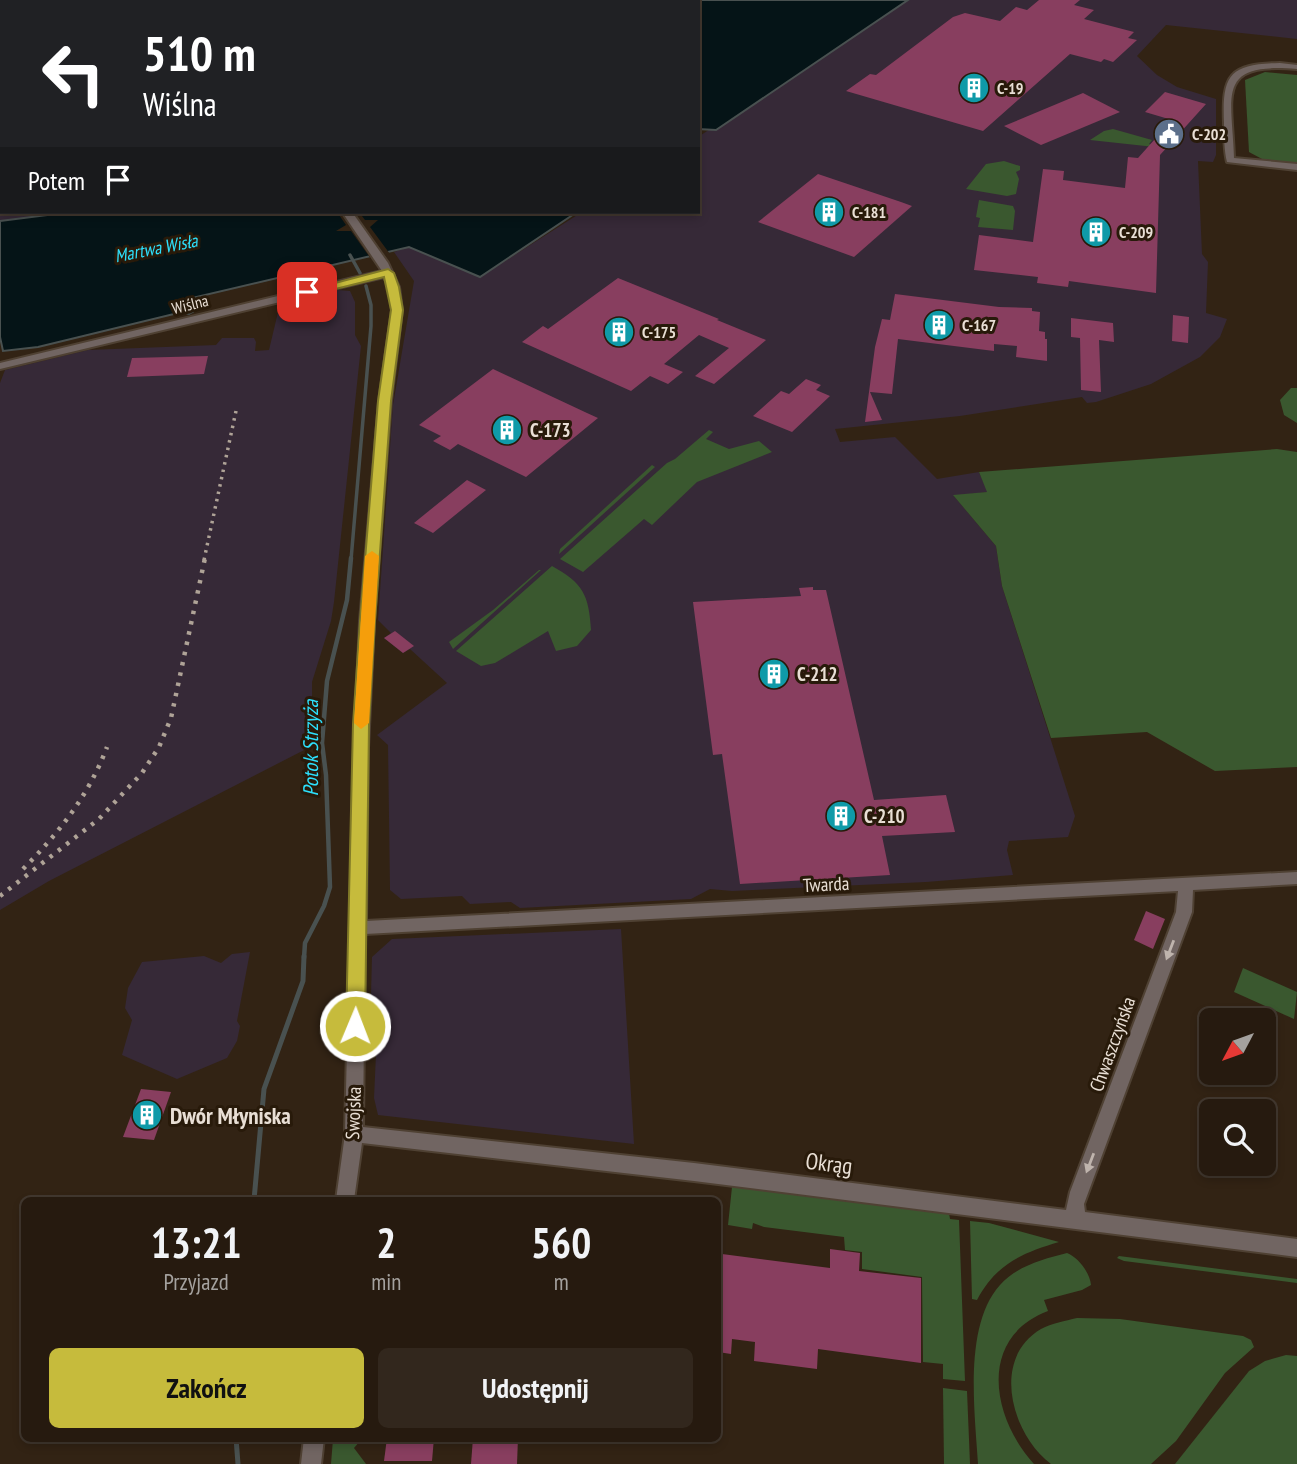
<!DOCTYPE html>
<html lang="pl">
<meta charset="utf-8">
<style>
body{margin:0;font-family:"PT Sans Narrow",sans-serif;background:#32271d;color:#f1f3f6;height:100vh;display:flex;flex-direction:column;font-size:26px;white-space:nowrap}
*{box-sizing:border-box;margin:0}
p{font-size:23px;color:#a4a19e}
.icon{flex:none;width:38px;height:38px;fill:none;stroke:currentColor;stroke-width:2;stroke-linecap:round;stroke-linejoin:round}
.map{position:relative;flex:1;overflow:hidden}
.side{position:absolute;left:21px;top:1197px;width:700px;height:245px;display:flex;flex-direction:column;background:#261a0f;border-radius:10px;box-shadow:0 4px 10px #0003,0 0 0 2px #42382f}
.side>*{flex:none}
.top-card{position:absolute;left:0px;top:0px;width:700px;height:214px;box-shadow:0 4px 10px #0003,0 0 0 2px #42382f;background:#202124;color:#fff;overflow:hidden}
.needle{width:46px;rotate:229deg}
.fabs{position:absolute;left:1199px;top:1008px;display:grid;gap:14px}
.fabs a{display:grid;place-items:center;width:77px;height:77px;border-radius:10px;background:#261a0f;box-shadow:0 4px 10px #0003,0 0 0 2px #42382f;font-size:35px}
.pin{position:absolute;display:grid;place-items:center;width:60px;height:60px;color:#fff;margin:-30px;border-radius:14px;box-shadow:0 4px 10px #0006}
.me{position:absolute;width:77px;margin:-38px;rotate:1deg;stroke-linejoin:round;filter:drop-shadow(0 0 5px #0008)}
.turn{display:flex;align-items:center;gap:24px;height:147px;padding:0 28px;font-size:32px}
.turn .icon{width:91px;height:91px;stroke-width:2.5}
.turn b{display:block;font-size:49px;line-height:60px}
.then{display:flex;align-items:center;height:66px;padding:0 28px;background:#0003;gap:14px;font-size:26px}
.eta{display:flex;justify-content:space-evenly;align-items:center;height:119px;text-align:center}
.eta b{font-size:42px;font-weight:800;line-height:49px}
.button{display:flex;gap:14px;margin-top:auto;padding:14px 28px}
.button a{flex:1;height:80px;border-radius:10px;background:#c6bb3c;color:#111;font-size:28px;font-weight:800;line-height:80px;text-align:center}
.button a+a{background:#32271d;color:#f1f3f6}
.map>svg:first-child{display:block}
</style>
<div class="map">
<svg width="1297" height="1464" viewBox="0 0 1297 1464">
<rect width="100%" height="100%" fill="#322314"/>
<g fill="#362937">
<path d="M 0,0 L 230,0 L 230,2 L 2,2 L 2,212 L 71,212 L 0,221 Z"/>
<path d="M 258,0 L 642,0 L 644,2 L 258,2 Z"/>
<path d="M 908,0 L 1297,0 L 1297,39 L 1166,25 L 1137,56 L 1157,75 L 1177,87 L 1216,99 L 1216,155 L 1213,162 L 1198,161 L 1202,254 L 1208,262 L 1206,313 L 1227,319 L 1220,337 L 1200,357 L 1151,384 L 1096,402 L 1087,403 L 1082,397 L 960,416 L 835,429 L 840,442 L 895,437 L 937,479 L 979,472 L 988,492 L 954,496 L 996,546 L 1002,586 L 1075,816 L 1068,837 L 1009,841 L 1007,850 L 1013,875 L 926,882 L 732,891 L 710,889 L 691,899 L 520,908 L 511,902 L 470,904 L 462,896 L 401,899 L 390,890 L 388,745 L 377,735 L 447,683 L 410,649 L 403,653 L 384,638 L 391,633 L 378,620 L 393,405 L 414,281 L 394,252 L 409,247 L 480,277 L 582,212 L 698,212 L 698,137 Z"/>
<path d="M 338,290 L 350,291 L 355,302 L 355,335 L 361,346 L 334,602 L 331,621 L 312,682 L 312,746 L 49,881 L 0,910 L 0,383 L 5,370 L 88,350 L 216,345 L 222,338 L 254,338 L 256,342 L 255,351 L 269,350 L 279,308 L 319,298 L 319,295 Z"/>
<path d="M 621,929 L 634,1144 L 378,1115 L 374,1098 L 377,1032 L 370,1032 L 372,957 L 392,939 Z"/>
<path d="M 250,952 L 237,1021 L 240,1026 L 237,1041 L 227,1058 L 177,1079 L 122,1055 L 132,1020 L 125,1008 L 128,988 L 142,962 L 204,956 L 221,963 L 232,954 Z"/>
</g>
<g fill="#3a582f">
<path d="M 1265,72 L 1297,75 L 1297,163 L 1262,159 L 1249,152 L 1245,80 Z"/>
<path d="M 1113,129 L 1152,140 L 1149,144 L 1164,148 L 1090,140 L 1104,131 Z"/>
<path d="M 1004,161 L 1020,166 L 1020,170 L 1016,172 L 1019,179 L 1016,194 L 1007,196 L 966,189 L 986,164 Z"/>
<path d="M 979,200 L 1013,206 L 1015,211 L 1013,230 L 978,227 L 980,218 L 976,217 Z"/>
<path d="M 1291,388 L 1297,388 L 1297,423 L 1284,415 L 1280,400 Z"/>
<path d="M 709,430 L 713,432 L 706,439 L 729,449 L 759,441 L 772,452 L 697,482 L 652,525 L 644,519 L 583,572 L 560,559 L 667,463 L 675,459 Z"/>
<path d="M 1277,449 L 1297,452 L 1297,767 L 1215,771 L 1147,732 L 1051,738 L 1002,586 L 996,546 L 953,495 L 987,492 L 979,472 Z"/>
<path d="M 652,465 L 655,467 L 559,554 L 560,549 Z"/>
<path d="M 552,566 C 583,583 589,595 591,630 L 577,646 L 556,651 L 548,631 L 495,663 L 481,666 L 456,651 Z"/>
<path d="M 539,570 L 541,570 L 453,649 L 449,642 L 493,610 Z"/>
<path d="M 1243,968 L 1297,992 L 1294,1019 L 1234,992 Z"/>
<path d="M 732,1187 L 949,1213 L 950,1219 L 959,1220 L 965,1381 L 943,1379 L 943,1364 L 923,1362 L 922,1277 L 862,1269 L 862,1252 L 845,1250 L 844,1237 L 764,1227 L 753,1223 L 752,1229 L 728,1225 Z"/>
<path d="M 970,1221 L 989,1223 L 1059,1242 C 1022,1253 996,1264 977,1300 L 972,1299 Z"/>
<path d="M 1067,1253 C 1078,1257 1090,1273 1091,1285 L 1082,1290 L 1044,1300 L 1048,1311 C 977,1338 992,1418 1034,1464 L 978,1464 C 975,1413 963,1326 1000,1285 C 1017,1266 1043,1259 1067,1253 Z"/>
<path d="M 1119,1256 L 1297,1279 L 1297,1283 L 1124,1261 L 1117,1258 Z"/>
<path d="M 1077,1318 L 1120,1319 L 1243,1336 L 1251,1340 L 1254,1347 L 1225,1373 L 1176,1441 L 1151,1464 L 1051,1464 C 1012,1435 990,1359 1041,1329 C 1052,1323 1065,1321 1077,1318 Z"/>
<path d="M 1286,1355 L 1297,1356 L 1297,1464 L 1175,1464 L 1249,1371 L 1265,1361 Z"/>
<path d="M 943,1388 L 967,1391 L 970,1464 L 944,1464 Z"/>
<path d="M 333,1439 L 358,1439 L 360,1441 L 354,1448 L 366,1464 L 331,1464 Z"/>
</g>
<g fill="#051417" stroke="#495150" stroke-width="2">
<path d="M 642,0 L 908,0 L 716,130 L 698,129 L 698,2 Z"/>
<path d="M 71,212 L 577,212 L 480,277 L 409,247 L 192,298 L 201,307 L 189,314 L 182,312 L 38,347 L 3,351 L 0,337 L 0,221 Z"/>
</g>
<path fill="#322314" d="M 337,212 L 359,212 L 365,220 L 378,220 L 370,227 L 390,254 L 371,259 L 351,231 L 336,231 L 346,225 Z"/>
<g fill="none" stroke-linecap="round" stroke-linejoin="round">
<g stroke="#495150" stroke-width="3.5">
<path d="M 350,255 L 360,273"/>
<path d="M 351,560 L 371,326 L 371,305 L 366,286"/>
</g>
<path stroke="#495150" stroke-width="4.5" d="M 304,958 L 305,943 L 324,906 L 330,887 L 326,775 L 322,743 L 327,681 L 347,600 L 351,558"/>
<g stroke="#495150" stroke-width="5">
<path d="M 254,1200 L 264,1089 L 303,981 L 304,956"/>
<path d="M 236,1438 L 238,1464"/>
</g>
</g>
<g fill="#883e5f">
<path d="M 1039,0 L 1080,0 L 1074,5 L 1094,10 L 1084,19 L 1134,32 L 1128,38 L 1137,40 L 1113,62 L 1104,59 L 1101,62 L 1070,54 L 983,131 L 846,91 L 870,74 L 876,75 L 953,17 L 965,13 L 1000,21 L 1016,7 L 1027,10 Z"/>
<path d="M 1165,92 L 1206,104 L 1160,155 L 1156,293 L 1069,281 L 1068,287 L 1037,283 L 1038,277 L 974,270 L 979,235 L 1033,242 L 1043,169 L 1064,171 L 1063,180 L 1125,188 L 1128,157 L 1138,158 L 1172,120 L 1145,112 Z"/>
<path d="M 1083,93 L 1120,112 L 1041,145 L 1004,126 Z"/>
<path d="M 818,174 L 901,202 L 912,206 L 854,257 L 758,222 Z"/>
<path d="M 618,278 L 719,319 L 717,320 L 766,340 L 714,384 L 695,376 L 729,348 L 699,335 L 664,364 L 683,372 L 668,384 L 650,376 L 631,391 L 522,342 L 543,326 L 548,329 Z"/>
<path d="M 895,294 L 999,307 L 1032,308 L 1032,311 L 1040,312 L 1039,331 L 1045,332 L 1045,339 L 1047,339 L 1047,361 L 1016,357 L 1017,346 L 994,344 L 994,351 L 898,339 L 892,394 L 870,392 L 882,420 L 865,422 L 875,347 L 882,319 L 890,320 Z"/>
<path d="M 1173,315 L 1189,317 L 1188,343 L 1172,341 Z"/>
<path d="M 1071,318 L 1113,323 L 1114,342 L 1099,340 L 1101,392 L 1081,390 L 1080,338 L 1071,337 Z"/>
<path d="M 208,356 L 204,374 L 127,377 L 132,358 Z"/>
<path d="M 493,369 L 587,413 L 598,418 L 526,477 L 458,444 L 450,450 L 433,441 L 441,436 L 419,425 Z"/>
<path d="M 806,379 L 821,385 L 816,390 L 830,396 L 792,432 L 753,416 L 781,391 L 789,394 Z"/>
<path d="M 467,480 L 486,490 L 433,533 L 414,523 Z"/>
<path d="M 813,587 L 813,590 L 826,590 L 874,800 L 946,795 L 955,832 L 882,836 L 890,875 L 740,884 L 722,754 L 713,755 L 693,602 L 801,596 L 799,588 Z"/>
<path d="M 395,631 L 414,646 L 403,653 L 384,638 Z"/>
<path d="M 1146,911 L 1165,919 L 1153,949 L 1134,940 Z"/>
<path d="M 141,1089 L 171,1092 L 154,1140 L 123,1137 Z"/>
<path d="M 830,1249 L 860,1253 L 859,1271 L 921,1278 L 921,1363 L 818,1349 L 817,1369 L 754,1361 L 755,1342 L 732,1339 L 731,1354 L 718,1352 L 718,1302 L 722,1254 L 830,1268 Z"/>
<path d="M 387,1438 L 434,1438 L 432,1461 L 384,1461 Z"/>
<path d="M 473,1438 L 518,1438 L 517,1464 L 471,1464 Z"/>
</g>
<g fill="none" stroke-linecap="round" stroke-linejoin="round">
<g stroke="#4f4133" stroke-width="4">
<g id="minor">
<rect x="235" y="0" width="8" height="2"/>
<path d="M 1280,63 L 1297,65 L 1297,69 C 1215,62 1232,95 1234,158 L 1297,164 L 1297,170 L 1227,162 C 1224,150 1224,136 1224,123 C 1222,75 1229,64 1280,63 Z"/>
<path d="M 342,212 L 352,212 L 388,263 L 399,287 L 402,310 L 391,401 L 374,621 L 368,748 L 366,921 L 1297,872 L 1297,884 L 1193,890 L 1192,912 L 1084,1204 L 1085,1212 L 1297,1239 L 1297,1257 L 694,1181 L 362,1143 L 354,1200 L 336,1200 L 345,1134 L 354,748 L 360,621 L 379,401 L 392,310 L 389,287 L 384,277 L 0,369 L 0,363 L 382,271 ZM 1178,891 L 1176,912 L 1070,1192 L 1066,1210 L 694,1163 L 363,1127 L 365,934 Z"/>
<path d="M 304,1438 L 324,1438 L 321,1464 L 301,1464 Z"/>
</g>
</g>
<use href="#minor" fill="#716562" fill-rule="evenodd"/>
<path stroke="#afa397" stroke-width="3.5" stroke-dasharray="2.5 5" stroke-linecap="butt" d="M 204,560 L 236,411"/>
<g stroke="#afa397" stroke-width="4.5" stroke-dasharray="3.5 7" stroke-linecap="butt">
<path d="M 23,869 C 59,833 89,795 107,747"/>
<path d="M 0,896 L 99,819 L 142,773 L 159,747 L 171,718 L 205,558"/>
</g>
</g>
<defs><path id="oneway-solid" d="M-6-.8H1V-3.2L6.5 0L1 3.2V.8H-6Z" transform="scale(1.75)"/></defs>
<g fill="#bfb4ad">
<use href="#oneway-solid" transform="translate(1170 950) rotate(111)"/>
<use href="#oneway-solid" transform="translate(1090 1163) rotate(111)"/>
</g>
<path fill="#c6bb3c" stroke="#817a27" stroke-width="2" d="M 388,269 L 394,273 L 399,287 L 403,310 L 391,401 L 375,621 L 369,724 L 365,1026 L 362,1032 L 355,1035 L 349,1032 L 346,1026 L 353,724 L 360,621 L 378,401 L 391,310 L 384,277 L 307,296 L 301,292 Z"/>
<path fill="#f59e0b" d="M 372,551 L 379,556 L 369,723 L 361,729 L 354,723 L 365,556 Z"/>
<defs>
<g id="building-disc" transform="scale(1.575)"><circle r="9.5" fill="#0f9aa8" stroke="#281a0a"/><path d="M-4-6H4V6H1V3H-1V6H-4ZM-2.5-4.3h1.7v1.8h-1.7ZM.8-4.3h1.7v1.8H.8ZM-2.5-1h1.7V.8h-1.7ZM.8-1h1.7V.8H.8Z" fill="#fff"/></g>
<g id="civic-disc" transform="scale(1.575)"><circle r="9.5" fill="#5c6f8a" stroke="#281a0a"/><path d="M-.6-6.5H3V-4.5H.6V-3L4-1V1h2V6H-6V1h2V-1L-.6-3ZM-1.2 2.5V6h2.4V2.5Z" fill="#fff"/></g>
</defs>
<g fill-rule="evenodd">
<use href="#building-disc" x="974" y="88"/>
<use href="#civic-disc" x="1169" y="134"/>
<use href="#building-disc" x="829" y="212"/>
<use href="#building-disc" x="1096" y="232"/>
<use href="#building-disc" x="939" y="325"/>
<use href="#building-disc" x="619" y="332"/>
<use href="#building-disc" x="507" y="430"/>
<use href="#building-disc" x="774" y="674"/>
<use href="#building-disc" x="841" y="816"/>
<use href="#building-disc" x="147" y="1115"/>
</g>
<g text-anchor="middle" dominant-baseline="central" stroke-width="6" stroke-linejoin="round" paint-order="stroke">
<g font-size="16" font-weight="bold" fill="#e9dfd5" stroke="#281a0a" text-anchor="start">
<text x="997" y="88">C-19</text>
<text x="1192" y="134">C-202</text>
<text x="852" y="212">C-181</text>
<text x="1119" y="232">C-209</text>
<text x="962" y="325">C-167</text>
<text x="642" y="332">C-175</text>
</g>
<g font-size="16" fill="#e9dfd5" stroke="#281a0a">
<text transform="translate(190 304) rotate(-14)">Wiślna</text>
</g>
<g font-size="18" font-style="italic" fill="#2de0fc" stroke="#281a0a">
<text transform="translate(156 248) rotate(-11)">Martwa Wisła</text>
</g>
<g font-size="19" font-weight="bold" fill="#e9dfd5" stroke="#281a0a" text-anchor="start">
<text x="530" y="430">C-173</text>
<text x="797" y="674">C-212</text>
<text x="864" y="816">C-210</text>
</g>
<g font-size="19" fill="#e9dfd5" stroke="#281a0a">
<text transform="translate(826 884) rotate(-3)">Twarda</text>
<text transform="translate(1112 1044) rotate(-70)">Chwaszczyńska</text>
<text transform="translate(353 1113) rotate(-88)">Swojska</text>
</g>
<g font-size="21" font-style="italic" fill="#2de0fc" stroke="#281a0a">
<text transform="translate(310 748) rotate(-90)">Potok Strzyża</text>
</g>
<g font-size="23" font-weight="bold" fill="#e9dfd5" stroke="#281a0a" text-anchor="start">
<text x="170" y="1115">Dwór Młyniska</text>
</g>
<g font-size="23" fill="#e9dfd5" stroke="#281a0a">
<text transform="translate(829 1163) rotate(7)">Okrąg</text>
</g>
</g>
</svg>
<div class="fabs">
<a><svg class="needle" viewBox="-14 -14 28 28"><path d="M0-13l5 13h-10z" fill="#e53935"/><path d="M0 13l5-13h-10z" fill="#a4a19e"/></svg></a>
<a><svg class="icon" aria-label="search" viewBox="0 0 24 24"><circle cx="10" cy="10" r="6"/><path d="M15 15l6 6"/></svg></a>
</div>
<div class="pin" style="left:307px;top:292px;background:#d93025"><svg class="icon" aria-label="arrive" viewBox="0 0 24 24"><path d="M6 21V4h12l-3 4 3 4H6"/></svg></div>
<svg class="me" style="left:355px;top:1026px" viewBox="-20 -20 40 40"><circle r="17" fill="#c6bb3c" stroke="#fff" stroke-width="3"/><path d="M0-11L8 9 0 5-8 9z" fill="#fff"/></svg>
<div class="top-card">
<div class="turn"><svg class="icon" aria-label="left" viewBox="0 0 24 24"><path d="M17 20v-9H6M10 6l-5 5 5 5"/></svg><div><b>510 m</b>Wiślna</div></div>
<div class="then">Potem<svg class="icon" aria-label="arrive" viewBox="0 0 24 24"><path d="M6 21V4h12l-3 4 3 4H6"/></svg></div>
</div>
<section class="side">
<div class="eta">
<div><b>13:21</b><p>Przyjazd</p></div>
<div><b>2</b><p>min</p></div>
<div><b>560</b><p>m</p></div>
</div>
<div class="button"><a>Zakończ</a><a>Udostępnij</a></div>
</section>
</div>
